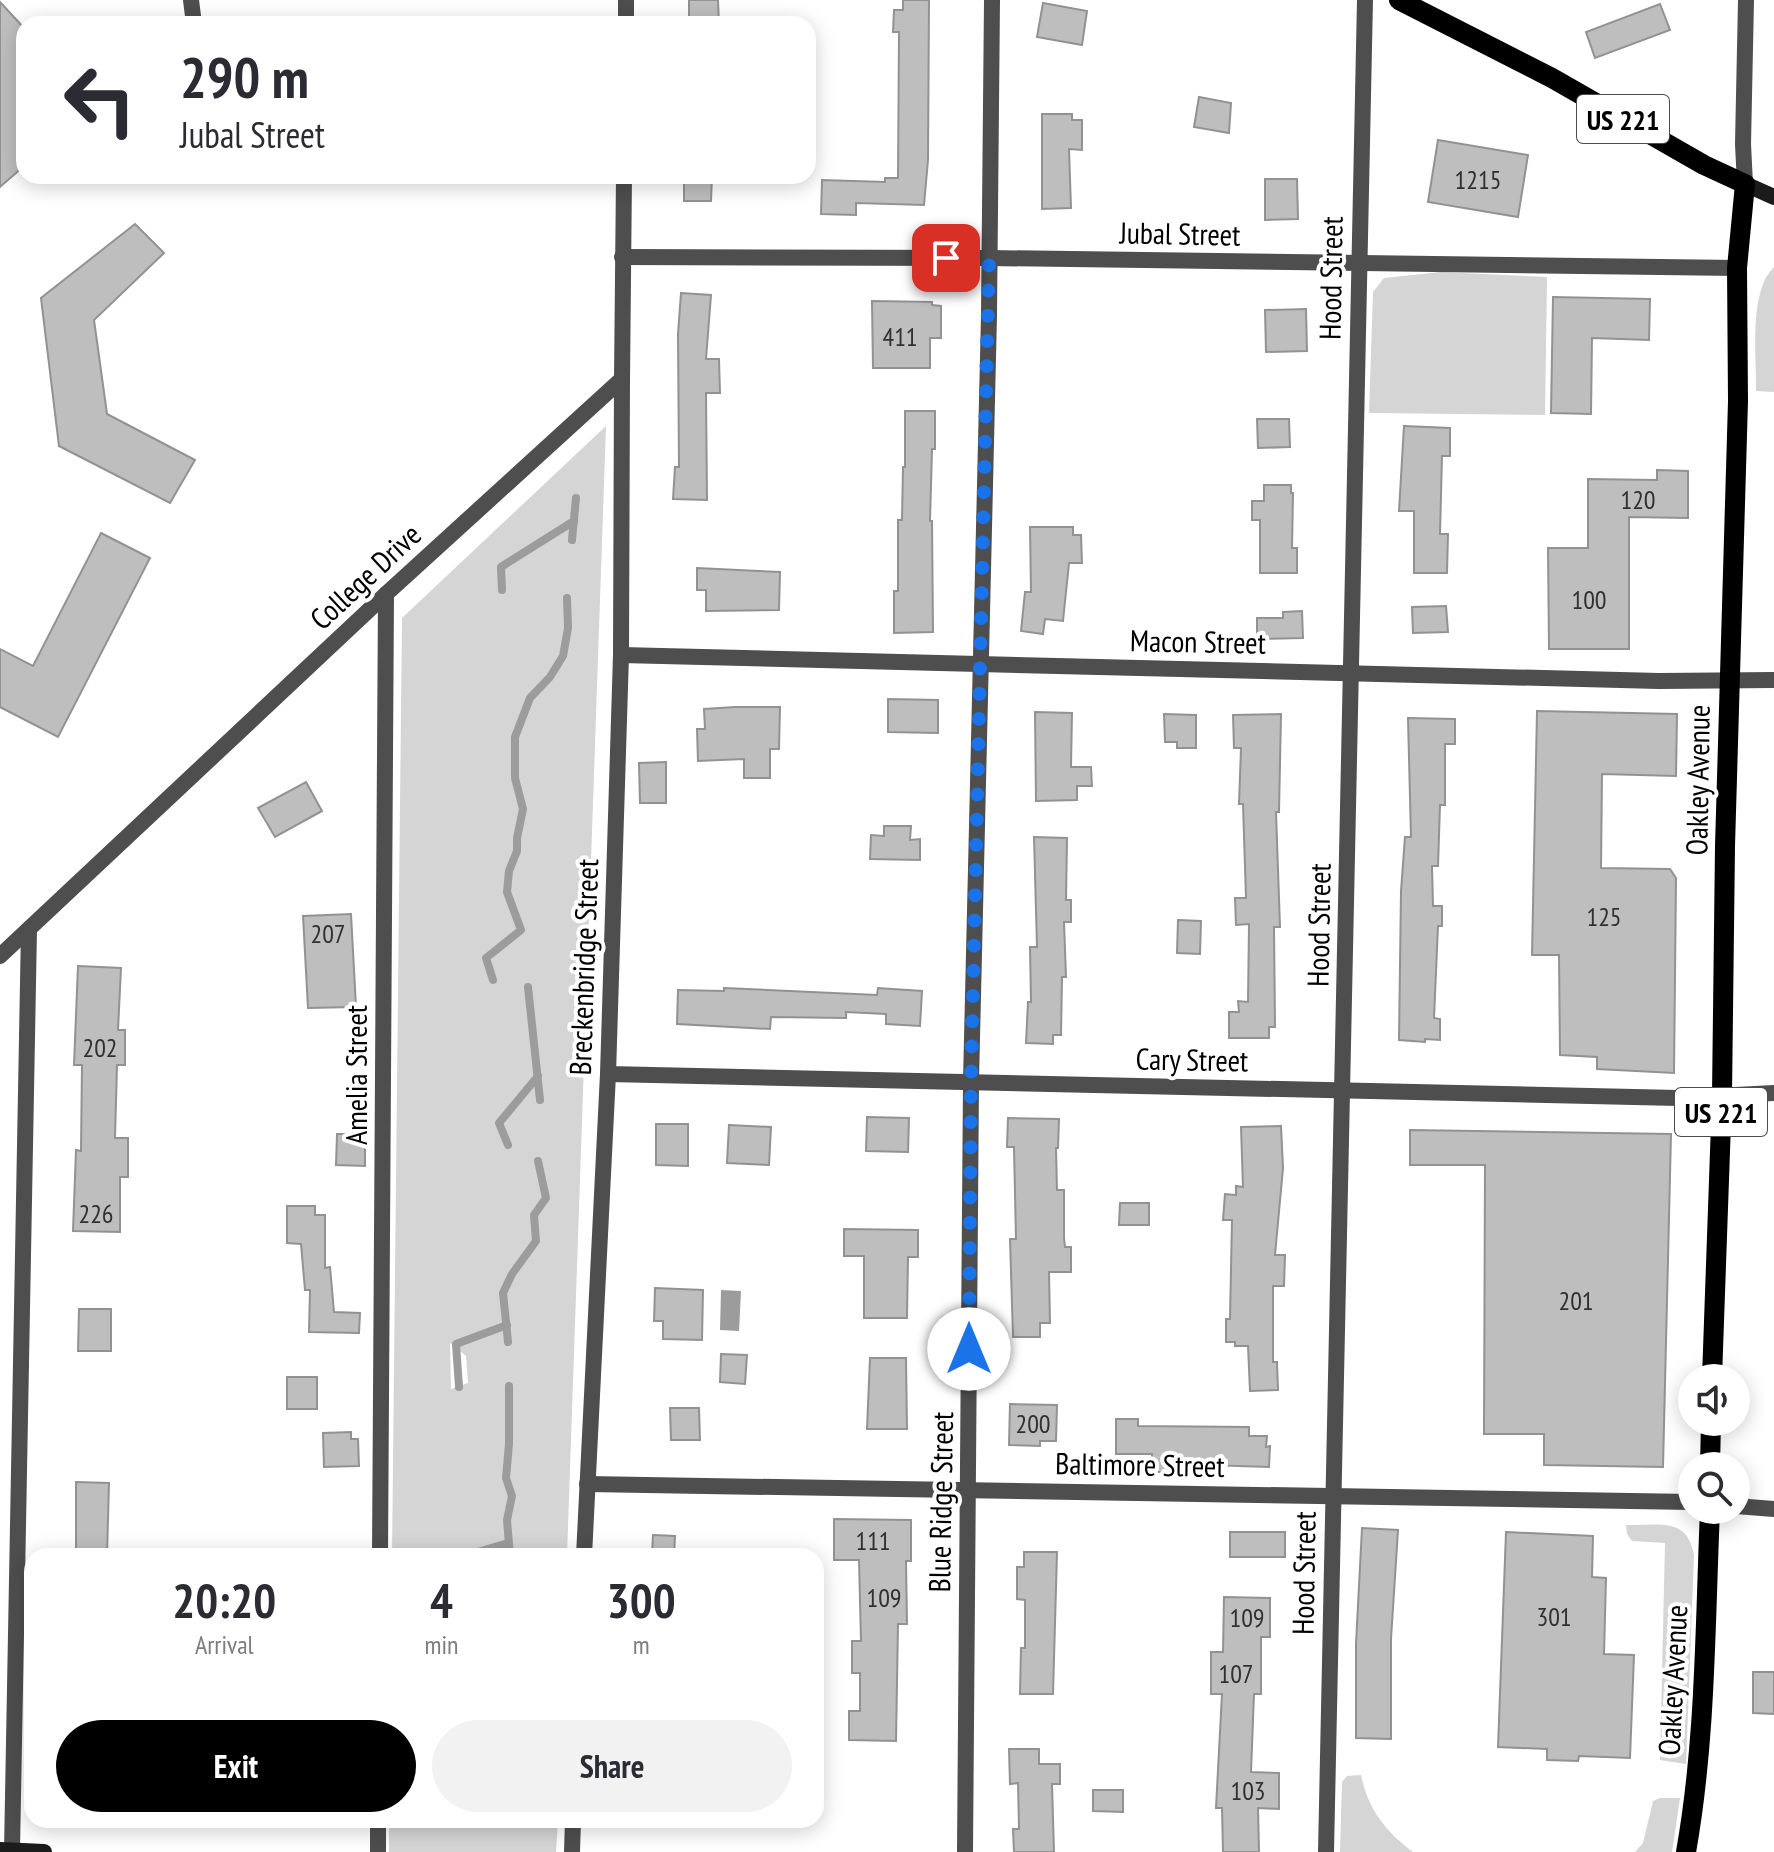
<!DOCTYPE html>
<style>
body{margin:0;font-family:"PT Sans Narrow",sans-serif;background:#f2f2f3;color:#2b2b33;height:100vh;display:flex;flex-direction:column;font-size:30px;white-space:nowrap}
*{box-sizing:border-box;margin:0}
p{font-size:26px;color:#7c7c81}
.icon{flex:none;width:44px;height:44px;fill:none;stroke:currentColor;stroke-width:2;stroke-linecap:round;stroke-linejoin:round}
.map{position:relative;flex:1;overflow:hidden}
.panel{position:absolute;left:24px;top:1548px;width:800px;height:280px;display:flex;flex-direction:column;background:#fff;border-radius:24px;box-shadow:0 4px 20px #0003}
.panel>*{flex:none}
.top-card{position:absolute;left:16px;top:16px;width:800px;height:168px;border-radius:24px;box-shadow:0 4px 20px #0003;background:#fff;color:#2b2b33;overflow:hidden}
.fabs{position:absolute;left:1678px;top:1364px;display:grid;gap:16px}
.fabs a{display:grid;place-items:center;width:72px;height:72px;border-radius:50%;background:#fff;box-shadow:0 4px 20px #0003;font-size:40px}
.pin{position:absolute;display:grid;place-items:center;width:68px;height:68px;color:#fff;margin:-34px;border-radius:16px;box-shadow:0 4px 12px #0006}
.me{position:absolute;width:88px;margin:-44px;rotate:0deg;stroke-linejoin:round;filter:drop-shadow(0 0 6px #0008)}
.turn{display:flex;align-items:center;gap:28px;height:168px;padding:0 32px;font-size:36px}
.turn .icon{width:104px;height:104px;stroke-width:2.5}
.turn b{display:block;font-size:56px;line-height:68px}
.eta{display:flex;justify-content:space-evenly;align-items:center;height:136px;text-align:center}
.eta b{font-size:48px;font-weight:700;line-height:56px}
.cta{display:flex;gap:16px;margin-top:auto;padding:16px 32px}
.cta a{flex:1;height:92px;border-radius:48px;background:#000;color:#fff;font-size:32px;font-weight:700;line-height:92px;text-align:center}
.cta a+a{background:#f2f2f3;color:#2b2b33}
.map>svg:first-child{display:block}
</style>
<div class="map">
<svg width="1774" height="1852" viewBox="0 0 1774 1852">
<rect width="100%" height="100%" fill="#fff"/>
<g fill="#d5d5d5" fill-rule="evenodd">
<path d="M 1774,267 L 1774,392 L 1756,391 C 1757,357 1748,292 1774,267 Z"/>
<path d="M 1441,272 L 1547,277 L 1545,415 L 1369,413 L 1373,292 L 1384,278 Z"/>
<path d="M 606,426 L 567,1556 L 392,1556 L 402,618 ZM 450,1343 L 466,1356 L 468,1383 L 451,1389 Z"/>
<path d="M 1626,1525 C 1658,1526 1687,1516 1694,1555 L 1686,1764 L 1660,1760 L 1665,1543 L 1632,1541 L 1627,1534 Z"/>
<path d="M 1361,1775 C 1368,1809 1385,1831 1413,1852 L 1340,1852 L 1342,1782 L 1347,1776 Z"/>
<path d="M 1660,1798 L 1680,1798 L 1672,1852 L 1635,1852 L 1643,1843 L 1653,1801 Z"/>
<path d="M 389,1820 L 558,1820 L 556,1852 L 389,1852 Z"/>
</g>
<path fill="#9c9c9c" d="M 721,1290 L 741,1291 L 739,1331 L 720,1330 Z"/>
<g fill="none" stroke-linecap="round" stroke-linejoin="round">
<g stroke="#9c9c9c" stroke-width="8">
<path d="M 572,540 L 576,498"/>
<path d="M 502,590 L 501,567 L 574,521"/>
<path d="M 493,980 L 486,958 L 521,930 L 507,892 L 509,871 L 517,851 L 517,838 L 523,809 L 515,778 L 515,737 L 530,698 L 550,677 L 563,656 L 568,628 L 567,598"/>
<path d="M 528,987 L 540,1100"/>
<path d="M 508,1145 L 499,1123 L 538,1076"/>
<path d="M 508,1342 L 503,1293 L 512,1274 L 536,1241 L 534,1215 L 546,1198 L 538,1161"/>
<path d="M 509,1386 L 509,1444 L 506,1478 L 512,1496 L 507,1520 L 510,1556"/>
<path d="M 459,1387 L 456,1344 L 507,1325"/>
<path d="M 464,1556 L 508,1543"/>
</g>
</g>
<g fill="#bebebe" stroke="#929292" stroke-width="2">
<path d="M 689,0 L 718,0 L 719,24 L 689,24 Z"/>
<path d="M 903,0 L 929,0 L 928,160 L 924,205 L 856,203 L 856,215 L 821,214 L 822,180 L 885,182 L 885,178 L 898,178 L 899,32 L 893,32 L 894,10 L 903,10 Z"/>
<path d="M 0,2 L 24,28 L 24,166 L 0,187 Z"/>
<path d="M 1043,3 L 1087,11 L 1082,45 L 1037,37 Z"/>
<path d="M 1660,4 L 1670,30 L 1595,58 L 1586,32 Z"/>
<path d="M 1199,97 L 1231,103 L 1229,133 L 1194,127 Z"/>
<path d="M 1042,114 L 1072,114 L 1072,120 L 1082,120 L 1082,150 L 1069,149 L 1071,208 L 1042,209 Z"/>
<path d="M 1438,140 L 1528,155 L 1518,217 L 1428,202 Z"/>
<path d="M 684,176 L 712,176 L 711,201 L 684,201 Z"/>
<path d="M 1265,179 L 1297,179 L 1298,219 L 1265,220 Z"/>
<path d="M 135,224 L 164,253 L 94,320 L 107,414 L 195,460 L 170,503 L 59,446 L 41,298 Z"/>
<path d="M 681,293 L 711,295 L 706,359 L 719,359 L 720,393 L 706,393 L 707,500 L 673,499 L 675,467 L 679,467 L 678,334 Z"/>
<path d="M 1553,297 L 1650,299 L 1649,340 L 1592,338 L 1591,414 L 1551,413 Z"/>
<path d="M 872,301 L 932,302 L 932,305 L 941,306 L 941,338 L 930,338 L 930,368 L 873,368 Z"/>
<path d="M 1306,309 L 1307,351 L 1266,352 L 1265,310 Z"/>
<path d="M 905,411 L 935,411 L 935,449 L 932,449 L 930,521 L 932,521 L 933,632 L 894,633 L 894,591 L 898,591 L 898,520 L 902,520 L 903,467 L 905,467 Z"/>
<path d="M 1257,419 L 1289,419 L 1290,447 L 1258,448 Z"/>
<path d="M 1404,426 L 1450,428 L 1450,456 L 1442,456 L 1440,534 L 1448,534 L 1447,573 L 1414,573 L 1414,511 L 1399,511 Z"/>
<path d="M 1657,470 L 1688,471 L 1688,518 L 1629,517 L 1629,649 L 1549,649 L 1548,548 L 1588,548 L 1588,479 L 1657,480 Z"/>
<path d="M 1264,485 L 1291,485 L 1291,493 L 1293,493 L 1292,548 L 1297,548 L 1297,573 L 1260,573 L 1260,520 L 1252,520 L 1252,501 L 1264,501 Z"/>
<path d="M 1030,527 L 1073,527 L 1073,535 L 1081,535 L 1082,563 L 1069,563 L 1063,621 L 1045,619 L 1043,634 L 1021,631 L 1025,592 L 1031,592 Z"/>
<path d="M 101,533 L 150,558 L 58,737 L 0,707 L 0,649 L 33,666 Z"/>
<path d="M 697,568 L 780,572 L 779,610 L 706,611 L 706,590 L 697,590 Z"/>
<path d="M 1446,606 L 1448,632 L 1413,633 L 1412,607 Z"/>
<path d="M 1302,611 L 1303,638 L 1257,639 L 1257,618 L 1283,618 L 1283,612 Z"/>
<path d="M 888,699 L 938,700 L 938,733 L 888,732 Z"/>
<path d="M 735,707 L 780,707 L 779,749 L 770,749 L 770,778 L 744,778 L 744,759 L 698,761 L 697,729 L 705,729 L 704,709 Z"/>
<path d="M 1537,711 L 1677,714 L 1676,776 L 1602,774 L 1601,868 L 1670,869 L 1676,878 L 1674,1073 L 1597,1069 L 1597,1057 L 1560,1055 L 1559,955 L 1532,955 Z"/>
<path d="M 1035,712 L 1072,713 L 1071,767 L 1091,767 L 1092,786 L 1077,786 L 1077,800 L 1036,801 Z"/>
<path d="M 1164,714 L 1196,715 L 1196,748 L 1177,748 L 1177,742 L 1165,742 Z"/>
<path d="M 1281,714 L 1279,812 L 1276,812 L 1280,927 L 1274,927 L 1275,1027 L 1269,1027 L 1269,1038 L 1229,1038 L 1229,1012 L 1239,1012 L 1238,1001 L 1248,1002 L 1249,924 L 1236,925 L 1235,898 L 1246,898 L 1243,804 L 1239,804 L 1241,748 L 1234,748 L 1233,715 Z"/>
<path d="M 1408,718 L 1455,719 L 1455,744 L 1445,744 L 1445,805 L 1440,805 L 1438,866 L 1432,866 L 1433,906 L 1442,906 L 1442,926 L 1438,926 L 1434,1018 L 1440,1019 L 1440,1040 L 1425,1039 L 1425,1042 L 1399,1040 L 1401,891 L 1405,837 L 1411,837 Z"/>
<path d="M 666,762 L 666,803 L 640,803 L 639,763 Z"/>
<path d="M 306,782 L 322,811 L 275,837 L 258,808 Z"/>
<path d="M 884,826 L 911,826 L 910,840 L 920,839 L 920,860 L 870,859 L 871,835 L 884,836 Z"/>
<path d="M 1034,837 L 1067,838 L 1066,900 L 1071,900 L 1071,922 L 1064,922 L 1066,977 L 1062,977 L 1061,1035 L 1053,1035 L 1053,1044 L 1026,1043 L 1028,1002 L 1031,1002 L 1030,947 L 1037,947 Z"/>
<path d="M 351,914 L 356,1007 L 308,1008 L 303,916 Z"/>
<path d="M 1178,920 L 1201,921 L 1200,954 L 1177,953 Z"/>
<path d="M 78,966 L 121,968 L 118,1030 L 125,1030 L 125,1065 L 117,1065 L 115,1138 L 128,1138 L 128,1177 L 120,1177 L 120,1232 L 73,1231 L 76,1150 L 81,1151 L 82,1065 L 74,1065 Z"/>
<path d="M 724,988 L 877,995 L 878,988 L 922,991 L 920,1026 L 886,1024 L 886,1014 L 846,1012 L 846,1018 L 771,1017 L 770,1029 L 677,1024 L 678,990 L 724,991 Z"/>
<path d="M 867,1117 L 909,1118 L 908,1152 L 866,1151 Z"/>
<path d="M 1008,1118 L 1059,1119 L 1058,1148 L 1056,1148 L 1057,1190 L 1064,1190 L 1064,1238 L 1065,1247 L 1071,1247 L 1071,1272 L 1049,1272 L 1050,1323 L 1040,1323 L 1040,1337 L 1013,1337 L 1010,1239 L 1016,1239 L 1014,1147 L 1007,1147 Z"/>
<path d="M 656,1124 L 688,1124 L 688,1166 L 656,1165 Z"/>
<path d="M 729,1125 L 771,1127 L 769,1165 L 727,1163 Z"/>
<path d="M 1281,1126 L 1283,1168 L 1275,1255 L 1285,1255 L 1284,1286 L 1273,1286 L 1273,1362 L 1277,1362 L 1278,1390 L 1250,1391 L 1248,1346 L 1235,1346 L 1235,1342 L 1226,1342 L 1226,1319 L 1230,1319 L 1232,1220 L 1223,1220 L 1225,1194 L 1236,1195 L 1236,1186 L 1243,1187 L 1241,1127 Z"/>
<path d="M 1410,1130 L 1671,1134 L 1663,1467 L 1544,1465 L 1544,1434 L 1484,1434 L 1485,1165 L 1410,1165 Z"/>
<path d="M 337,1134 L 357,1134 L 357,1144 L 365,1144 L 365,1166 L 336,1165 Z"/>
<path d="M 1120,1203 L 1149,1203 L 1149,1225 L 1119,1225 Z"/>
<path d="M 287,1206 L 315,1206 L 315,1215 L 325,1215 L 325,1268 L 330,1267 L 334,1312 L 360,1313 L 359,1333 L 309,1332 L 310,1290 L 305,1290 L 301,1244 L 287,1243 Z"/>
<path d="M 844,1229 L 918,1230 L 918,1257 L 908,1257 L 907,1318 L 864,1318 L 864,1256 L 844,1256 Z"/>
<path d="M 655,1288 L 703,1290 L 702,1340 L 663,1339 L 663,1321 L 654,1321 Z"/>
<path d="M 79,1309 L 111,1309 L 111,1351 L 78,1351 Z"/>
<path d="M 721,1354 L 747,1355 L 745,1384 L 720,1382 Z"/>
<path d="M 870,1358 L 906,1358 L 907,1429 L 867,1429 Z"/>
<rect x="287" y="1377" width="30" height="32"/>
<path d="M 1010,1404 L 1057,1405 L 1056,1441 L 1040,1441 L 1040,1446 L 1009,1445 Z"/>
<path d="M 670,1408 L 699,1408 L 700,1440 L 671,1440 Z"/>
<path d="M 1116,1419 L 1138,1419 L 1138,1426 L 1249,1427 L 1249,1436 L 1267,1436 L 1266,1447 L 1270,1446 L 1269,1467 L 1175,1464 L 1175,1472 L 1152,1472 L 1152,1454 L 1116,1454 Z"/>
<path d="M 351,1432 L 351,1439 L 358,1439 L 359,1466 L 324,1467 L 323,1433 Z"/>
<path d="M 76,1482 L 109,1483 L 107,1556 L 76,1556 Z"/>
<path d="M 834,1519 L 911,1520 L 911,1561 L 906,1561 L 907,1624 L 898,1624 L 896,1741 L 849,1740 L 849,1711 L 860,1711 L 860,1673 L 852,1673 L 852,1641 L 861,1641 L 859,1560 L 834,1560 Z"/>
<path d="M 1362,1528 L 1398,1530 L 1391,1639 L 1391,1739 L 1356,1738 L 1356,1644 Z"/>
<rect x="1230" y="1532" width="55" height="25"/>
<path d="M 1506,1532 L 1593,1536 L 1592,1577 L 1606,1578 L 1604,1654 L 1634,1655 L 1630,1758 L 1579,1756 L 1578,1761 L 1547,1760 L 1547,1749 L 1498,1747 Z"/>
<path d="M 653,1535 L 675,1536 L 674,1556 L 652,1555 Z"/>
<path d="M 1024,1552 L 1057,1552 L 1053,1694 L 1020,1694 L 1021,1648 L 1025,1648 L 1025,1600 L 1017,1599 L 1017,1567 L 1024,1567 Z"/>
<path d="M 1224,1597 L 1270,1598 L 1270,1637 L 1261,1637 L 1261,1694 L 1254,1694 L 1251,1772 L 1279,1773 L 1279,1809 L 1258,1808 L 1259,1852 L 1223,1852 L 1222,1808 L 1216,1808 L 1222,1694 L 1211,1694 L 1211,1652 L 1223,1652 Z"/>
<path d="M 1753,1672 L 1774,1672 L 1774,1714 L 1753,1713 Z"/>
<path d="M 1009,1749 L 1039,1749 L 1039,1764 L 1060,1764 L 1060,1784 L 1052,1784 L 1054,1852 L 1014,1852 L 1013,1829 L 1019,1829 L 1018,1783 L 1010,1784 Z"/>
<path d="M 1093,1790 L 1123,1790 L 1123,1812 L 1093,1811 Z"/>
</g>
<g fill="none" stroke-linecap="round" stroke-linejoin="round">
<g stroke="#4e4e4e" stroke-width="16">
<path d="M 191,0 L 194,24"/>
<path d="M 626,24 L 626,0"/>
<path d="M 1745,184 L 1743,144 L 1746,0"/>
<path d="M 622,257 L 989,258 L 1737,268"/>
<path d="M 621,655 L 1659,681 L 1774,680"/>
<path d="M 0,956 L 386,594 L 622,379 L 624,176"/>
<path d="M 608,1074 L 1678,1098 L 1774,1093"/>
<path d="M 587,1484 L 1692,1502"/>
<path d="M 1736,1506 L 1774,1509"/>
<path d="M 380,1556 L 386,594"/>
<path d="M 584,1556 L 608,1074 L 621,655 L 622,379"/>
<path d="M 12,1851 L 29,929"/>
<path d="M 378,1852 L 378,1820"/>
<path d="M 572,1852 L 573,1820"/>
<path d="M 965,1852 L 971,1081 L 989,315 L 992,0"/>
<path d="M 1326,1852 L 1365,0"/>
</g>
<g stroke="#1b1b1b" stroke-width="16">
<path d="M 1745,184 L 1774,197"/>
<path d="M 0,1850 L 44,1852"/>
</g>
<g stroke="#000" stroke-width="20">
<path d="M 1399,0 L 1552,78 L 1704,165 L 1745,184 L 1737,268 L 1738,401 L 1725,846 L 1722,1095 L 1712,1378"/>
<path d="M 1710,1466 L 1711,1422"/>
<path d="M 1686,1852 C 1706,1740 1705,1624 1710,1510"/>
</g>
</g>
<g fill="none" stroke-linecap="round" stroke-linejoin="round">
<path stroke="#1a73e8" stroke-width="14" stroke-dasharray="0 25.2" d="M 946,258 L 989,258 L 971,1081 L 969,1349"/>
</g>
<g text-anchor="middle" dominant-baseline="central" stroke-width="8" stroke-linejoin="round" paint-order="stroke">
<g font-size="26" fill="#303030">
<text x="1478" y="179">1215</text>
<text x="900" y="336">411</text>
<text x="1638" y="499">120</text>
<text x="1589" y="599">100</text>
<text x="1604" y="916">125</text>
<text x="328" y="933">207</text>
<text x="100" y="1047">202</text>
<text x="96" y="1213">226</text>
<text x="1576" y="1300">201</text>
<text x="1033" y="1423">200</text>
<text x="873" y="1540">111</text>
<text x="884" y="1597">109</text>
<text x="1554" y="1616">301</text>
<text x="1247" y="1617">109</text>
<text x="1236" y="1673">107</text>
<text x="1248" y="1790">103</text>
</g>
<g fill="#fff" stroke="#4c4c4c" stroke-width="2">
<rect x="1577" y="95" width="92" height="48" rx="6"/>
<rect x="1675" y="1088" width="92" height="48" rx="6"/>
</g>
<g font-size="28" font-weight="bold" fill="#000">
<text x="1623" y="119">US 221</text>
<text x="1721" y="1112">US 221</text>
</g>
<g font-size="30" fill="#000" stroke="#fff">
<text transform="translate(1180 233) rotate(1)">Jubal Street</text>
<text transform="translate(1330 278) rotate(-89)">Hood Street</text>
<text transform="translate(365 576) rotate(-43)">College Drive</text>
<text transform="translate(1198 641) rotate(1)">Macon Street</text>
<text transform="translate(1697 780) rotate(-89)">Oakley Avenue</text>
<text transform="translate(1318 925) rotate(-89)">Hood Street</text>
<text transform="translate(583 967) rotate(-88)">Breckenbridge Street</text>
<text transform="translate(1192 1059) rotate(1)">Cary Street</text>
<text transform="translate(355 1075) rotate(-90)">Amelia Street</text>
<text transform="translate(1140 1464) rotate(1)">Baltimore Street</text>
<text transform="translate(940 1502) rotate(-89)">Blue Ridge Street</text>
<text transform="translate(1303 1573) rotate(-89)">Hood Street</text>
<text transform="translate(1672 1680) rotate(-87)">Oakley Avenue</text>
</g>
</g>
</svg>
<div class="fabs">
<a><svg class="icon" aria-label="sound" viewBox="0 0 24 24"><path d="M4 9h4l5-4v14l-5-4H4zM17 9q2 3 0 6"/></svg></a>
<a><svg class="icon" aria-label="search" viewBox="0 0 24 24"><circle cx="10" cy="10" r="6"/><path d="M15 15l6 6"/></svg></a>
</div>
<div class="pin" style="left:946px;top:258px;background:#d93025"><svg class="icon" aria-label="arrive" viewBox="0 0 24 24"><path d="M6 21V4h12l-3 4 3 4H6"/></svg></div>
<svg class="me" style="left:969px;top:1349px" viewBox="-20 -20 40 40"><circle r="19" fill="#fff"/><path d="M0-13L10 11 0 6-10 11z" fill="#1a73e8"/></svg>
<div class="top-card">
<div class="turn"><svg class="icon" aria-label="left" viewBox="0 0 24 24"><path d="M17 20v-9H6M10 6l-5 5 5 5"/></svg><div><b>290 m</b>Jubal Street</div></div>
</div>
<section class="panel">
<div class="eta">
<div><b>20:20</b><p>Arrival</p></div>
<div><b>4</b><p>min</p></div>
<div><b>300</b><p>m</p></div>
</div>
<div class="cta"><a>Exit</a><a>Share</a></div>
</section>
</div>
